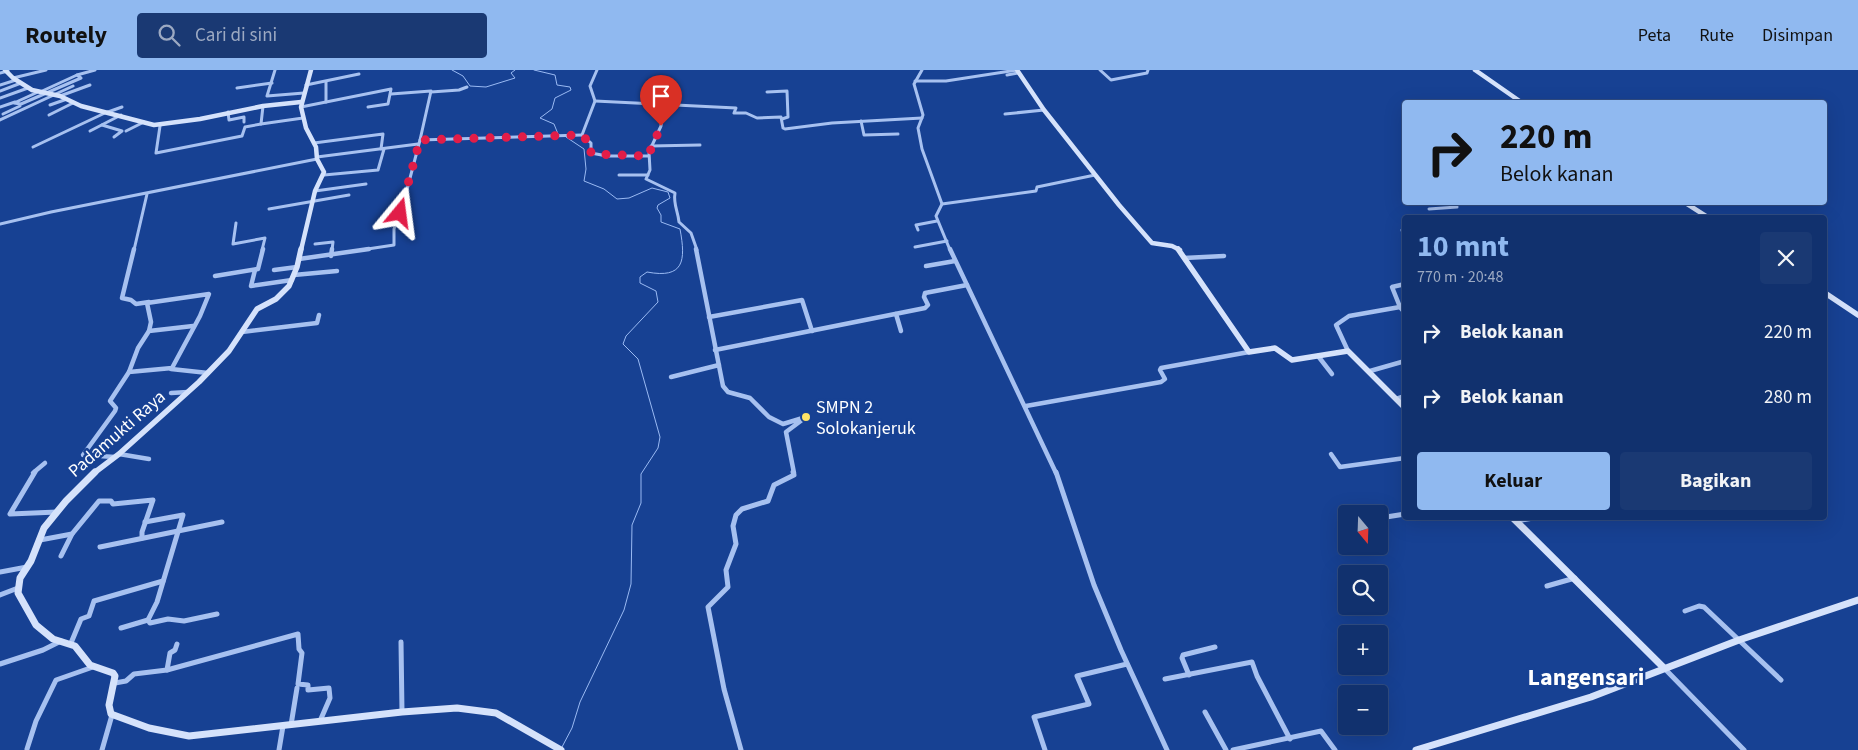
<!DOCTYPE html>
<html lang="id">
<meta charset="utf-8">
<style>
body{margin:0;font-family:"Source Sans 3",sans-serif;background:#1a3973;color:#f1f3f6;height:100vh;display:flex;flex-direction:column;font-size:19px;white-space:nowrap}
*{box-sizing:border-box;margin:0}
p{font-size:16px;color:#9ca9c2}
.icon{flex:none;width:28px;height:28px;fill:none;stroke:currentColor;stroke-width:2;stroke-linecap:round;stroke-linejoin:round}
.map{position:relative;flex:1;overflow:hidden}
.sheet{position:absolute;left:1402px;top:145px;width:425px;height:305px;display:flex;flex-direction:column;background:#11316e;border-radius:5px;box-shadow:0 5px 20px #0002,0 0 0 1px #304c81}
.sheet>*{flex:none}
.hud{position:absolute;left:1402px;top:30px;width:425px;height:105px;border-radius:5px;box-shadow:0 5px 20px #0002,0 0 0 1px #304c81;background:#90b9f0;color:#111;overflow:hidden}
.needle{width:32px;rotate:161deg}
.fabs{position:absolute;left:1338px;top:435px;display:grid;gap:10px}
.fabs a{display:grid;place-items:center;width:50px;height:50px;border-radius:5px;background:#11316e;box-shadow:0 5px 20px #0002,0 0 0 1px #304c81;font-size:25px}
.pin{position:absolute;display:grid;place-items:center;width:42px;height:42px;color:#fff;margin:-51px -21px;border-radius:50% 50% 50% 0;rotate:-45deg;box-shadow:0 0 5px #0007}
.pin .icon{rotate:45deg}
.me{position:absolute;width:55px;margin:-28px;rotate:16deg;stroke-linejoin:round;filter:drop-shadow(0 0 4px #0008)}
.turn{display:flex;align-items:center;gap:18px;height:105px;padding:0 15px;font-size:22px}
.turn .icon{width:65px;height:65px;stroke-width:2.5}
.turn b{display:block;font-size:35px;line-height:42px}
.round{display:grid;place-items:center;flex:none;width:52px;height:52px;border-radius:5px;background:#1a3973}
.summary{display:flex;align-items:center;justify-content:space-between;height:85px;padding:0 15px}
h1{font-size:30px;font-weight:700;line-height:38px;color:#90b9f0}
.button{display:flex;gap:10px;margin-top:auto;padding:10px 15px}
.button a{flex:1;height:58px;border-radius:5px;background:#90b9f0;color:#111;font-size:20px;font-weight:700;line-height:58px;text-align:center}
.button a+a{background:#1a3973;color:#f1f3f6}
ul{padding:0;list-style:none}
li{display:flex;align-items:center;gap:15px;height:65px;padding:0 15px}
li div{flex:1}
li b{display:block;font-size:19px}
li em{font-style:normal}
header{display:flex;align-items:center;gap:30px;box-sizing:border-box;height:70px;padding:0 25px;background:#90b9f0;color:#111}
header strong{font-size:24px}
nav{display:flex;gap:28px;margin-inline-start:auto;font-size:18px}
.search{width:350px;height:45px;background:#1a3973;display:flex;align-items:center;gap:12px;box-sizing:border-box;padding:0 18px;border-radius:5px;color:#9ca9c2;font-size:19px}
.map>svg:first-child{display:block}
</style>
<header>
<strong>Routely</strong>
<div class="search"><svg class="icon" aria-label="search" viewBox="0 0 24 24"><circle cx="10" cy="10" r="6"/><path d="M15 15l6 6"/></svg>Cari di sini</div>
<nav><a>Peta</a><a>Rute</a><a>Disimpan</a></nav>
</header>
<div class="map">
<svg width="1858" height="680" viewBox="0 0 1858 680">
<rect width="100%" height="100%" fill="#174193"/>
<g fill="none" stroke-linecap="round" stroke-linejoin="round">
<g stroke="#9abaf3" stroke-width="1">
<path d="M 452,0 L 463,6 L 470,16 L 486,17 L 515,8 L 511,3 L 515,0"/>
<path d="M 534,0 L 555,5 L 557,15 L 570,17 L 571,20 L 555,28 L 552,39 L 540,48 L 554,54 L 558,64"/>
<path d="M 562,677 L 572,658 L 580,632 L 624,540 L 631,514 L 632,455 L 641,433 L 641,404 L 658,378 L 660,367 L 638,289 L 623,274 L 626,266 L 658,232 L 656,221 L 640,213 L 640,207 L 647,202 C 684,209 686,191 680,159 L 661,152 L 661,145 L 657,138 L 658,135 L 670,128 L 668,122 L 652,118 L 629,128 L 617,129 L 604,119 L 584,111 L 586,99 L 584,79 L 566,67"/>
</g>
<g stroke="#a7c1f0" stroke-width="3">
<path d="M 275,0 L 267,26 L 304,23"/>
<path d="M 597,0 L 590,16 L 595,31 L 582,65 L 591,73 L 591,83 L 607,86 L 648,86"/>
<path d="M 922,0 L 914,14 L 923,45 L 918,58 L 922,79 L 942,134 L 936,146 L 950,180"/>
<path d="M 1100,0 L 1111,10 L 1147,3 L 1148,0"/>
<path d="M 0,3 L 8,1"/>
<path d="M 1007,5 L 1018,3"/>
<path d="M 13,8 L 46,0"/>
<path d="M 915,11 L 946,11 L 1017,0"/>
<path d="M 326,12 L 326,32"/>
<path d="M 0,15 L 16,10"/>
<path d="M 306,15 L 359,4"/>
<path d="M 237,18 L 272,13"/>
<path d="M 0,21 L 21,13"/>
<path d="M 38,22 L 14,33 L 21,34 L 81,8 L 77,5 L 95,0"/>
<path d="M 40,22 L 77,5"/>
<path d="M 431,22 L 459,20 L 467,17"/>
<path d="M 767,22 L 787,21 L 788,47 L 782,49"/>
<path d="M 391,24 L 431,21 L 420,70"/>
<path d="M 60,26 L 90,15"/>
<path d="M 0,28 L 28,18"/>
<path d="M 595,31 L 736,38 L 734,43 L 746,43 L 757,48 L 781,47 L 783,58 L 785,59 L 832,53 L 922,48"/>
<path d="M 50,35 L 67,29"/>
<path d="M 666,35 L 662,45 L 661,56 L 649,82 L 650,100 L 646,109 L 675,123 C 673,134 678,141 679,152 L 691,163 L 697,180"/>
<path d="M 263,36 L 261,54 L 303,48"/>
<path d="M 0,37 L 15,32"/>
<path d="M 301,37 L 391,19 L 388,34 L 368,37"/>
<path d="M 108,42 L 122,37"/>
<path d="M 228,42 L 229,50 L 244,47 L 244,52"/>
<path d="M 3,44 L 20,36"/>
<path d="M 1005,44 L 1044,40"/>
<path d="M 49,45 L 73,33"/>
<path d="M 0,50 L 73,16"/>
<path d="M 861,51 L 864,65 L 898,64"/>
<path d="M 102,55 L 122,61 L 114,67"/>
<path d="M 160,56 L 156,83 L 242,66 L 245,57 L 261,54"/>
<path d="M 90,61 L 121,45"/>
<path d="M 126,61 L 144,52"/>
<path d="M 314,73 L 383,64 L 381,79"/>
<path d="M 651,76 L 700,75"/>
<path d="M 33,77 L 107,42"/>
<path d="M 317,87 L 418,74"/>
<path d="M 324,105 L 378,100 L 384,79"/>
<path d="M 619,105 L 648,105"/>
<path d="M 315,121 L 366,114"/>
<path d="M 942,134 L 1036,121 L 1037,117 L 1095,105"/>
<path d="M 269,139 L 349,125"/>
<path d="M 1429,139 L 1457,137 L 1455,133 L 1459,132"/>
<path d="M 236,153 L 233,174 L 265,168 L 262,180"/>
<path d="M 0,154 L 51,142 L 317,89"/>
<path d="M 918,160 L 916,155 L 937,151"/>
<path d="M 1402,160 L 1405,170"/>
<path d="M 315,174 L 333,172 L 332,180"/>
<path d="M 915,177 L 947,171"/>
<path d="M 134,180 L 147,124"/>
<path d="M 361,180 L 394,175 L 394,159 L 404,131 L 420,70 L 582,65"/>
</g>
<g stroke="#a7c1f0" stroke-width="4.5">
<path d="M 134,179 L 122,228 L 131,230 L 136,234 L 149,232"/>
<path d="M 696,179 L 723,316 L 728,322 L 750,328 L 769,347 L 783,354 L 806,347 L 786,362 L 794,403"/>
<path d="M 950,179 L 1056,403"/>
<path d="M 331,186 L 332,179"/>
<path d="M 1184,188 L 1224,186"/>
<path d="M 299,189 L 369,179"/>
<path d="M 926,196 L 955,191"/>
<path d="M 255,200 L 251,216 L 292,210"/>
<path d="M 274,200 L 297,197"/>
<path d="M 294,205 L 337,201"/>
<path d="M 215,206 L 258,199 L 263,179"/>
<path d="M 1400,237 L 1405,243"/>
<path d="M 896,244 L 901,261"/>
<path d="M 709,247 L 802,230 L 812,261"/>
<path d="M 242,262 L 317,253 L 319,245"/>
<path d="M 715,280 L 925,238 L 928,235 L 924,227 L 925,223 L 967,215"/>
<path d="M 1348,281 L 1336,255 L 1349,246 L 1400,237 L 1392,217 L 1405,214"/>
<path d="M 1318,286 L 1332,304"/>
<path d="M 171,299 L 208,303"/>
<path d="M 1370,301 L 1405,291"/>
<path d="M 129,302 L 138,278 L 149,261 L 193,256"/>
<path d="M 671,307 L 719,295"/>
<path d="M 171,323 L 188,322"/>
<path d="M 1396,329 L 1405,326"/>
<path d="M 1026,336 L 1161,312 L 1165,309 L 1160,300 L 1161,298 L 1249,282"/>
<path d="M 119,384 L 149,389"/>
<path d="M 1331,384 L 1340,397 L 1405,388"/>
<path d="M 115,387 L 83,385 L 115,341 L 116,338 L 110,331 L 129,302 L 172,298 L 200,246 L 209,224 L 147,233 L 151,252 L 149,261"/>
<path d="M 33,403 L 45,393"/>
</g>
<g stroke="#a7c1f0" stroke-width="5">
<path d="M 35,402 L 10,444 L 57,442"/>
<path d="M 1056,402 L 1094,515 L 1121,580 L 1167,680"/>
<path d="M 1380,448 L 1405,444"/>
<path d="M 1517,451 L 1533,448"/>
<path d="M 145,452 L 183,445 L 157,532 L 148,550 L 150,553 L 168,549 L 184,551 L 217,544"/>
<path d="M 40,470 L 72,464 L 99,431 L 111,431 L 113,434 L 153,430 L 142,462 L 142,468"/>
<path d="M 100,477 L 222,452"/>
<path d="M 61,486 L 72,464"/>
<path d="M 0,502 L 27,497"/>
<path d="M 1547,516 L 1575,508"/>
<path d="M 0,525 L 18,518"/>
<path d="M 1685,541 L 1699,536 L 1704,537 L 1781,610"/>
<path d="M 121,558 L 148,550"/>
<path d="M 401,572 L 402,642"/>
<path d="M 71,573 L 81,549 L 89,546 L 94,531 L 163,511"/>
<path d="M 0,594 L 43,580 L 61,571"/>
<path d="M 1664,598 L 1744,680"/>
<path d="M 167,600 L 170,583 L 175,580 L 177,574"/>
<path d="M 1189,605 L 1182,588 L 1183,585 L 1215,577"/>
<path d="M 1165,609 L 1252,592 L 1257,606 L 1290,669"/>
<path d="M 115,613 L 126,611 L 134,604 L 167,600 L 298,564 L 299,579 L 302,583 L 298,614 L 308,615 L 308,620 L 329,618 L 330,628 L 320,651"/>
<path d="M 1205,642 L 1226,680"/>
<path d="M 291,655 L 297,618"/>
<path d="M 27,679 L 36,651 L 56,610 L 93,597"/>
<path d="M 102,680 L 112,645"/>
<path d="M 279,680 L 283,656"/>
<path d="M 741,680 L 724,619 L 708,537 L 728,517 L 726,500 L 736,474 L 733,456 L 736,445 L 742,439 L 768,431 L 774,415 L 794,405 L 793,402"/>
<path d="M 1045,680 L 1034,647 L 1089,634 L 1077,606 L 1127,594"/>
<path d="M 1233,680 L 1321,661 L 1335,680"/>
</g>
<g stroke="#d5e2fb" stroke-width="4.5">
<path d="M 5,0 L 13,8 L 32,20 L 60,26 L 81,36 L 154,55 L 200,49 L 263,36 L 301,32"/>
<path d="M 1017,0 L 1044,40 L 1119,135 L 1152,173 L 1172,176 L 1180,180"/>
<path d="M 1475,0 L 1521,32"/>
<path d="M 1684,132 L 1709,148"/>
<path d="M 301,180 L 315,121 L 324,102 L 317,89 L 316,77 L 306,58 L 301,37 L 311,0"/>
</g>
<g stroke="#d5e2fb" stroke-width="5.5">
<path d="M 1178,179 L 1249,282 L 1275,278 L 1292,290 L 1348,281 L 1405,338"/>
<path d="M 1825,223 L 1858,245"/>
<path d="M 94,403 L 119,384 L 199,312 L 229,281 L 257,239 L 276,229 L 289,216 L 297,197 L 301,179"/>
</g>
<g stroke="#d5e2fb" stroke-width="7">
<path d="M 95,402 L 66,431 L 44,458 L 31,491 L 20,508 L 18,523 L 36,555 L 53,569 L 75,576 L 90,595 L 113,603 L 115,606 L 109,635 L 111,644 L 149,658 L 189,666 L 402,642 L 457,638 L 496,643 L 561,680"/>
<path d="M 1513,448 L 1664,598"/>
<path d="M 1416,680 L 1591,627 L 1739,570 L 1858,530"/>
</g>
</g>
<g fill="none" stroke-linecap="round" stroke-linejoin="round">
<path stroke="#e11d48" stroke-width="9" stroke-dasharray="0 16.2" d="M 400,143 L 420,70 L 582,65 L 584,68 L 590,71 L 591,83 L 593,84 L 648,86 L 661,56"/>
</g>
<circle fill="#ffe366" stroke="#174193" stroke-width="2" cx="806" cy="347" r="5"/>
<g text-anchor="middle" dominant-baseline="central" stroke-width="5" stroke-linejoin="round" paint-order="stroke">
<g font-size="18" fill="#fff" stroke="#174193" text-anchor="start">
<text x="816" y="337">SMPN 2<tspan x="816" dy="21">Solokanjeruk</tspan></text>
</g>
<g font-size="18" fill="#fff" stroke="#174193">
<text transform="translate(117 364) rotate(-41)">Padamukti Raya</text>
</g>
<g font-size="24" font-weight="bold" fill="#fff" stroke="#174193">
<text x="1586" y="607">Langensari</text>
</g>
</g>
</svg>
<div class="fabs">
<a><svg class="needle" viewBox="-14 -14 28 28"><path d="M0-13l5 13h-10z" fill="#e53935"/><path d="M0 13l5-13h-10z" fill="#9ca9c2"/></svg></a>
<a><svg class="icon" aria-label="search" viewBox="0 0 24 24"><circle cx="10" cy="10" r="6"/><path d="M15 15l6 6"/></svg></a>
<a>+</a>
<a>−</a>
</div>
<div class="pin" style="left:661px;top:56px;background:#d93025"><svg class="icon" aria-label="arrive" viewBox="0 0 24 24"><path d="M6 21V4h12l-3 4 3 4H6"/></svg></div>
<svg class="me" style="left:400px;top:143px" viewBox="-20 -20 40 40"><path d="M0-17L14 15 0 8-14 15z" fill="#e11d48" stroke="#fff" stroke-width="4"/></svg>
<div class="hud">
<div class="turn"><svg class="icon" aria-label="right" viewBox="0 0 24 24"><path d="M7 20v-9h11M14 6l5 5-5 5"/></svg><div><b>220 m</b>Belok kanan</div></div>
</div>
<section class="sheet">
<div class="summary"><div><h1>10 mnt</h1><p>770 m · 20:48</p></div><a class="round"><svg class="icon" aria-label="close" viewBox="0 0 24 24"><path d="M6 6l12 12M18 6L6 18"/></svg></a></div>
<ul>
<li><svg class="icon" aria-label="right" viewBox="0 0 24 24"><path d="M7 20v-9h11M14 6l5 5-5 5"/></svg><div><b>Belok kanan</b></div><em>220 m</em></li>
<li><svg class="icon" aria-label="right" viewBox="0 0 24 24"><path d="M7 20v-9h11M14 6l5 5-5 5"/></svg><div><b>Belok kanan</b></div><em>280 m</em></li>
</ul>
<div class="button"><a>Keluar</a><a>Bagikan</a></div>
</section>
</div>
